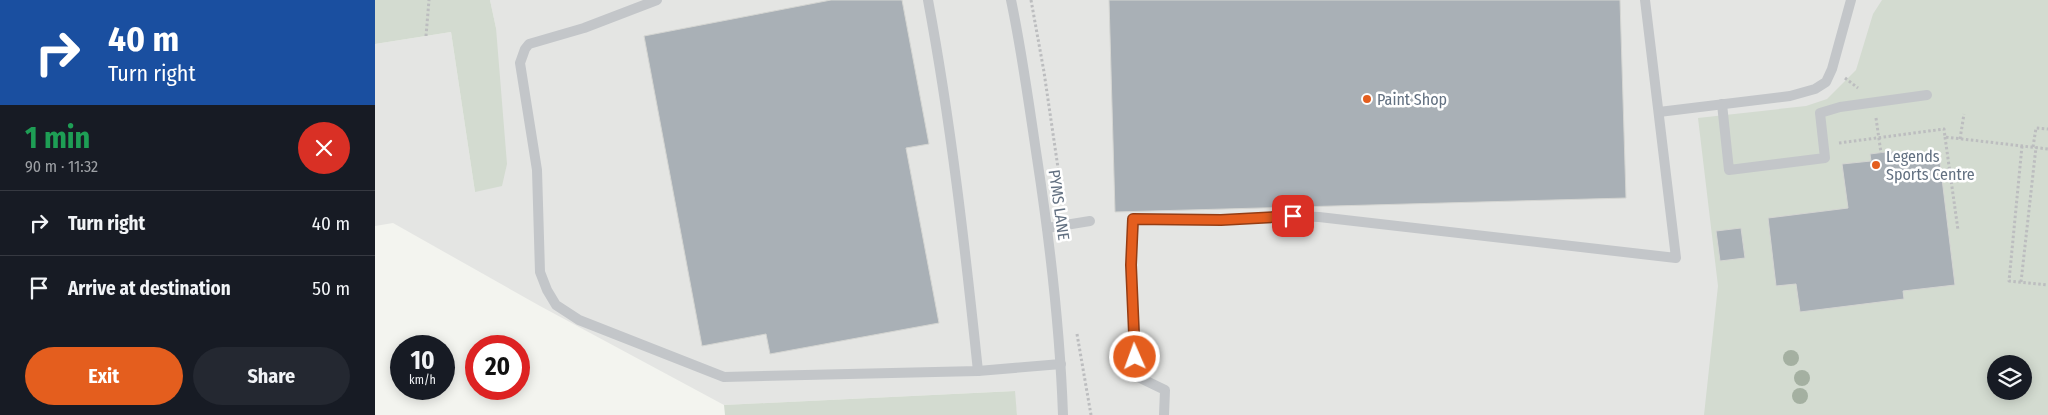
<!DOCTYPE html>
<meta charset="utf-8">
<style>
body{margin:0;font-family:"Fira Sans Condensed",sans-serif;background:#242831;color:#f1f3f6;height:100vh;display:flex;flex-direction:column;font-size:19px;white-space:nowrap}
*{box-sizing:border-box;margin:0}
p{font-size:16px;color:#9ea1a6}
.icon{flex:none;width:28px;height:28px;fill:none;stroke:currentColor;stroke-width:2;stroke-linecap:round;stroke-linejoin:round}
.map{position:relative;flex:1;overflow:hidden}
.panel{display:flex;flex-direction:column;background:#171b24;width:375px}
.panel>*{flex:none}
.hud{background:#1a4fa0;color:#fff;overflow:hidden}
.fabs{position:absolute;left:1612px;top:355px;display:grid;gap:10px}
.fabs a{display:grid;place-items:center;width:45px;height:45px;border-radius:50%;background:#171b24;box-shadow:0 2px 12px #0003;font-size:25px}
.speed{position:absolute;left:15px;top:335px;display:flex;gap:10px;font-size:25px;font-weight:700;text-align:center}
.speed>*{display:grid;place-content:center;width:65px;height:65px;border-radius:50%;background:#171b24;box-shadow:0 2px 12px #0003;line-height:1}
.speed small{font-size:12px;font-weight:400}
.speed .limit{border:8px solid #d22;background:#fff;color:#111}
.pin{position:absolute;display:grid;place-items:center;width:42px;height:42px;color:#fff;margin:-21px;border-radius:10px;box-shadow:0 2px 8px #0006}
.me{position:absolute;width:55px;margin:-28px;rotate:358deg;stroke-linejoin:round;filter:drop-shadow(0 0 4px #0008)}
.turn{display:flex;align-items:center;gap:18px;height:105px;padding:0 25px;font-size:22px}
.turn .icon{width:65px;height:65px;stroke-width:2.5}
.turn b{display:block;font-size:35px;line-height:42px}
.round{display:grid;place-items:center;flex:none;width:52px;height:52px;border-radius:26px;background:#242831}
.overview{display:flex;align-items:center;justify-content:space-between;height:85px;padding:0 25px}
h1{font-size:30px;font-weight:700;line-height:38px;color:#1e9e55}
.cta{display:flex;gap:10px;margin-top:auto;padding:10px 25px}
.cta a{flex:1;height:58px;border-radius:30px;background:#e45e1e;color:#fff;font-size:20px;font-weight:700;line-height:58px;text-align:center}
.cta a+a{background:#242831;color:#f1f3f6}
ul{padding:0;list-style:none}
li{display:flex;align-items:center;gap:15px;height:65px;padding:0 25px;border-top:1px solid #363941}
li div{flex:1}
li b{display:block;font-size:19px}
li em{font-style:normal}
main{display:flex;flex:1;min-height:0}
.map>svg:first-child{display:block}
</style>
<main>
<section class="panel">
<div class="hud">
<div class="turn"><svg class="icon" aria-label="right" viewBox="0 0 24 24"><path d="M7 20v-9h11M14 6l5 5-5 5"/></svg><div><b>40 m</b>Turn right</div></div>
</div>
<div class="overview"><div><h1>1 min</h1><p>90 m · 11:32</p></div><a class="round" style="background:#d93025;color:#fff"><svg class="icon" aria-label="close" viewBox="0 0 24 24"><path d="M6 6l12 12M18 6L6 18"/></svg></a></div>
<ul>
<li><svg class="icon" aria-label="right" viewBox="0 0 24 24"><path d="M7 20v-9h11M14 6l5 5-5 5"/></svg><div><b>Turn right</b></div><em>40 m</em></li>
<li><svg class="icon" aria-label="arrive" viewBox="0 0 24 24"><path d="M6 21V4h12l-3 4 3 4H6"/></svg><div><b>Arrive at destination</b></div><em>50 m</em></li>
</ul>
<div class="cta"><a>Exit</a><a>Share</a></div>
</section>
<div class="map">
<svg width="1673" height="415" viewBox="0 0 1673 415">
<rect width="100%" height="100%" fill="#f3f4ef"/>
<path fill="#e4e5e3" fill-rule="evenodd" d="M 115,0 L 1673,0 L 1673,415 L 642,415 L 639,391 L 349,405 L 165,306 L 18,223 L 0,226 L 0,44 L 76,32 L 100,192 L 121,28 ZM 1621,364 L 1649,364 L 1649,391 L 1621,391 Z"/>
<g fill="#d3dbd0" fill-rule="evenodd">
<path d="M 0,0 L 115,0 L 121,28 L 132,164 L 127,186 L 100,192 L 76,32 L 0,44 Z"/>
<path d="M 1507,0 L 1673,0 L 1673,415 L 1329,415 L 1343,286 L 1323,118 L 1431,106 L 1452,99 L 1481,70 L 1498,14 ZM 1621,364 L 1649,364 L 1649,391 L 1621,391 Z"/>
<path d="M 640,391 L 642,415 L 350,415 L 349,405 Z"/>
</g>
<g fill="#a9b0b6" stroke="#d4d5d2">
<path d="M 456,0 L 527,0 L 554,144 L 531,148 L 564,323 L 395,354 L 391,334 L 327,346 L 269,36 Z"/>
<path d="M 734,0 L 1245,0 L 1251,198 L 740,212 Z"/>
<path d="M 1518,151 L 1519,160 L 1564,154 L 1580,285 L 1528,291 L 1529,299 L 1425,312 L 1421,284 L 1401,286 L 1393,218 L 1473,208 L 1467,164 L 1496,161 L 1495,154 Z"/>
<path d="M 1366,228 L 1370,258 L 1345,261 L 1341,231 Z"/>
</g>
<g fill="none" stroke-linecap="round" stroke-linejoin="round">
<g stroke="#bcbdbf" stroke-width="3" stroke-dasharray="2.5 2.5" stroke-linecap="butt">
<path d="M 656,0 L 669,72 L 689,209"/>
<path d="M 51,36 L 54,0"/>
<path d="M 1470,78 L 1483,88"/>
<path d="M 1501,118 L 1506,153"/>
<path d="M 1570,137 L 1583,230"/>
<path d="M 1585,139 L 1589,114"/>
<path d="M 1464,143 L 1569,129 L 1570,137 L 1673,149"/>
<path d="M 1647,146 L 1634,281 L 1673,285"/>
<path d="M 1658,147 L 1661,128 L 1673,129"/>
<path d="M 1646,282 L 1661,147"/>
<path d="M 702,334 L 716,415"/>
</g>
<g stroke="#c3c6c9" stroke-width="10">
<path d="M 282,0 L 209,28 L 154,44 L 150,49 L 145,63 L 162,170 L 165,272 L 172,290 L 181,305 L 204,320 L 349,377 L 603,371 L 686,364"/>
<path d="M 553,0 C 576,123 590,247 603,371"/>
<path d="M 636,0 C 647,52 654,105 662,158 C 675,243 685,329 688,415"/>
<path d="M 1347,104 L 1354,170 L 1450,158 L 1445,113 L 1465,107 L 1552,95"/>
<path d="M 1284,112 L 1415,96 L 1440,89 L 1451,82 L 1457,69 L 1476,0"/>
<path d="M 672,228 L 715,221"/>
<path d="M 789,415 L 790,390 L 761,376 L 756,265 L 759,219 L 846,220 L 918,216 L 944,217 L 1301,258 L 1270,0"/>
</g>
</g>
<g fill="#a4b0a1">
<circle cx="1416" cy="358" r="8"/>
<circle cx="1427" cy="378" r="8"/>
<circle cx="1425" cy="396" r="8"/>
</g>
<g fill="none" stroke-linecap="round" stroke-linejoin="round">
<g stroke="#943d14" stroke-width="12">
<path id="route" d="M 760,357 L 756,265 L 758,219 L 846,220 L 918,216"/>
</g>
<use href="#route" stroke="#e45e1e" stroke-width="9"/>
</g>
<g fill="#e45e1e" stroke="#fff" stroke-width="2">
<circle cx="992" cy="99" r="5"/>
<circle cx="1501" cy="165" r="5"/>
</g>
<g text-anchor="middle" dominant-baseline="central" stroke-width="5" stroke-linejoin="round" paint-order="stroke">
<g font-size="16" fill="#627081" stroke="#fff" text-anchor="start">
<text x="1002" y="99">Paint Shop</text>
<text x="1511" y="156">Legends<tspan x="1511" dy="18">Sports Centre</tspan></text>
</g>
<g font-size="16" fill="#627081" stroke="#fff">
<text transform="translate(684 205) rotate(82)">PYMS LANE</text>
</g>
</g>
</svg>
<div class="fabs">
<a><svg class="icon" aria-label="layers" viewBox="0 0 24 24"><path d="M12 4l9 5-9 5-9-5zM3 14l9 5 9-5"/></svg></a>
</div>
<div class="speed"><div>10<small>km/h</small></div><div class="limit">20</div></div>
<div class="pin" style="left:918px;top:216px;background:#d93025"><svg class="icon" aria-label="arrive" viewBox="0 0 24 24"><path d="M6 21V4h12l-3 4 3 4H6"/></svg></div>
<svg class="me" style="left:760px;top:357px" viewBox="-20 -20 40 40"><circle r="17" fill="#e45e1e" stroke="#fff" stroke-width="3"/><path d="M0-11L8 9 0 5-8 9z" fill="#fff"/></svg>
</div>
</main>
